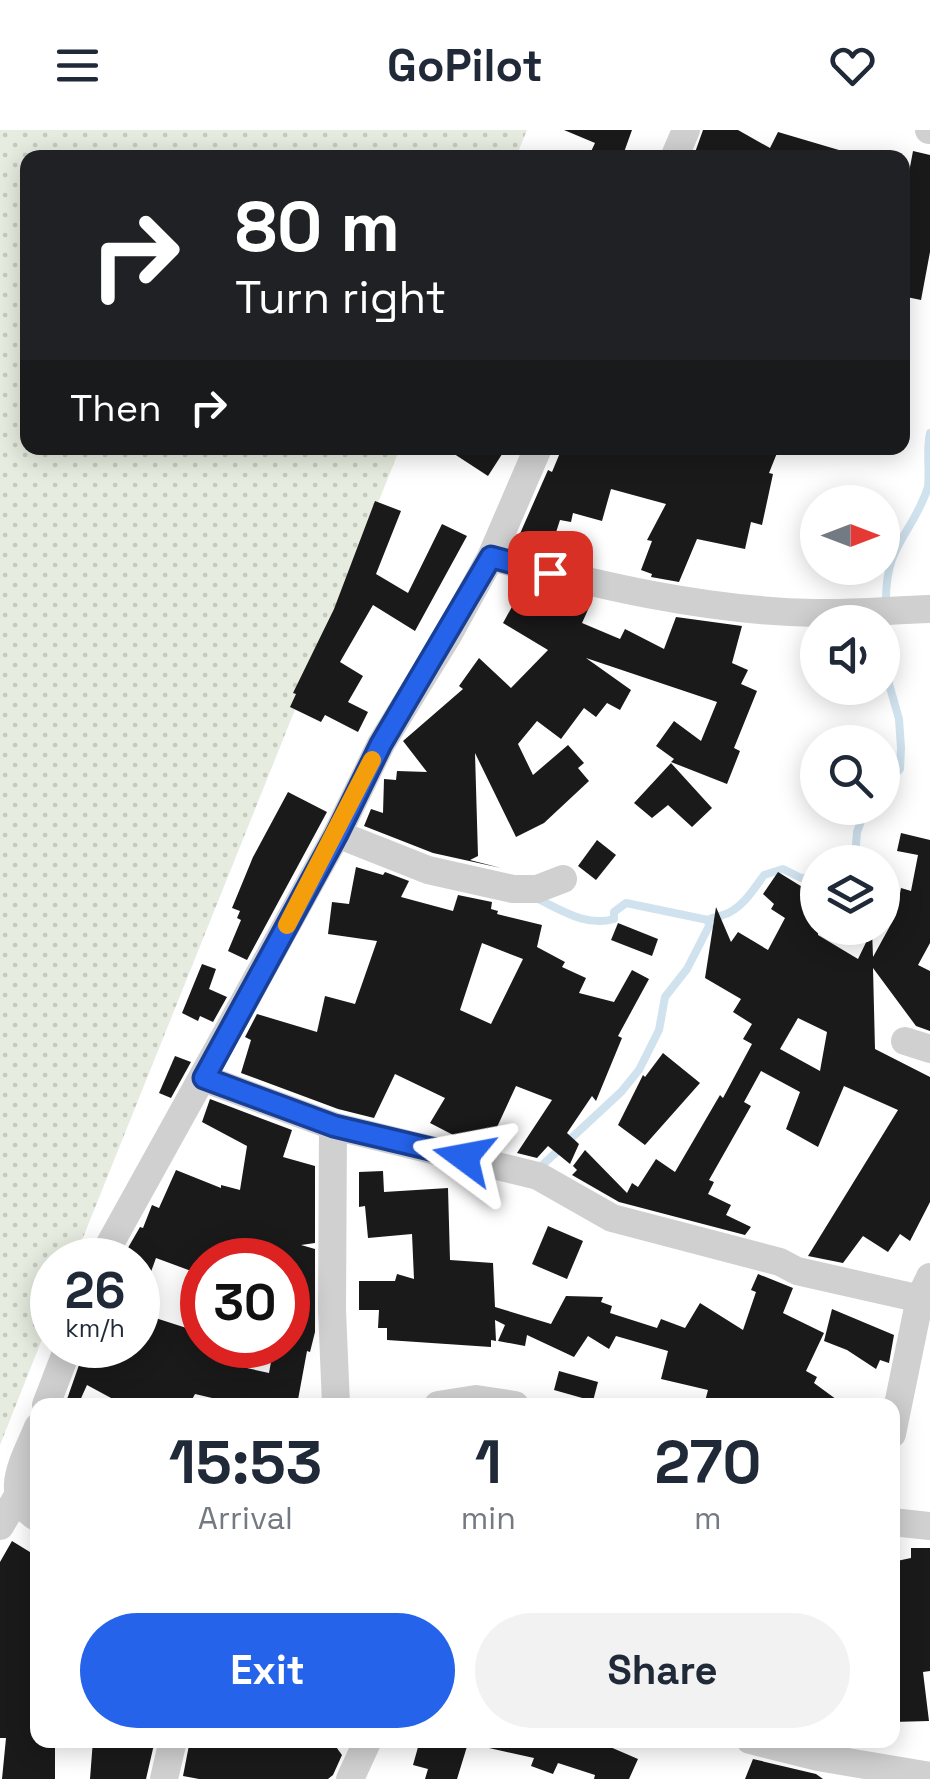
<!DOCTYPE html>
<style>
body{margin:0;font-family:"Space Grotesk",sans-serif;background:#f2f2f3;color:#1f2937;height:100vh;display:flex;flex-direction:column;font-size:38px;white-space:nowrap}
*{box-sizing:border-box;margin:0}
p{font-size:32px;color:#747a83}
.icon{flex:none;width:55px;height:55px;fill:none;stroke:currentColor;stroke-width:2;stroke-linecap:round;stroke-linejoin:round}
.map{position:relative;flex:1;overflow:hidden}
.panel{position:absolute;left:30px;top:1268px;width:870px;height:350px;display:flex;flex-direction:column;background:#fff;border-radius:20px;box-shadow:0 5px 25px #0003}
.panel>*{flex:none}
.top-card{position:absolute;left:20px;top:20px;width:890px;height:305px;border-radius:20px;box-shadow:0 5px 25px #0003;background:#202124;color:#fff;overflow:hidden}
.needle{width:65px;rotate:90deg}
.fabs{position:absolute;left:800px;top:355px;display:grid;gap:20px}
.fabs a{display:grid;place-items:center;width:100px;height:100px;border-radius:50%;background:#fff;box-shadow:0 5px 25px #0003;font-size:50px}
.speed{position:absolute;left:30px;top:1108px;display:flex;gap:20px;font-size:50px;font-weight:700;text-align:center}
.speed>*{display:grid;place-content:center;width:130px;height:130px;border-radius:50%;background:#fff;box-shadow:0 5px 25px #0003;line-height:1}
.speed small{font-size:25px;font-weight:400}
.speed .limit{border:15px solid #d22;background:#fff;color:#111}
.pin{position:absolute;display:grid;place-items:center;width:85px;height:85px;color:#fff;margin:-42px;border-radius:20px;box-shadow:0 5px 15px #0006}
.me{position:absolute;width:110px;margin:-55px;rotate:283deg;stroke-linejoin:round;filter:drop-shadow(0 0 8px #0008)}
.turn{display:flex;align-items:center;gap:35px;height:210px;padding:0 50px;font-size:45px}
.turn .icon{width:130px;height:130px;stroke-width:2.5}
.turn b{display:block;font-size:70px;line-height:85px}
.then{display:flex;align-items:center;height:95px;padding:0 50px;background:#0003;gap:20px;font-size:38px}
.eta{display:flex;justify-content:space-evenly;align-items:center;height:170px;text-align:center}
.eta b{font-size:60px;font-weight:700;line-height:70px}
.action{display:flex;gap:20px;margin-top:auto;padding:20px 50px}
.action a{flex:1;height:115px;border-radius:60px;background:#2563eb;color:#fff;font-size:40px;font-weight:700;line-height:115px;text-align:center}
.action a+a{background:#f2f2f3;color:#1f2937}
header{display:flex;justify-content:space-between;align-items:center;height:130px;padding:0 50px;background:#fff;font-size:45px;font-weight:700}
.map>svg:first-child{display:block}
</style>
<header><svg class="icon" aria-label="menu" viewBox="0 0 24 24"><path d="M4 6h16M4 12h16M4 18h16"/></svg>GoPilot<svg class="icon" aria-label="heart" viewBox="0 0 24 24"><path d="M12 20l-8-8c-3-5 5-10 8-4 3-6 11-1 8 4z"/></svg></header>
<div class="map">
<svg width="930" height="1649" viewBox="0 0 930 1649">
<defs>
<pattern id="grass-dots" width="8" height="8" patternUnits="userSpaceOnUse" patternTransform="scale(2.5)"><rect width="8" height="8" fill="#e6ecdf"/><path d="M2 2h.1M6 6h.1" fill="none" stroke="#c6cbc0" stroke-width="1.8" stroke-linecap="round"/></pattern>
</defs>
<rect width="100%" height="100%" fill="#fff"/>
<path fill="url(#grass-dots)" d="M 0,0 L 527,0 L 516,27 L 28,28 L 28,318 L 400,318 L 74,1130 L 52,1130 L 52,1184 L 0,1315 Z"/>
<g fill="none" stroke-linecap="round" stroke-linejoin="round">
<g stroke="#cfe2ee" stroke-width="8">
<path d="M 886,473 C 885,413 912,406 928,357 C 930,340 926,321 930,303"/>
<path d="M 882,659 L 900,639 L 901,618 L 899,589 L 889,554 L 885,487"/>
<path d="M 850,732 L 855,726 L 857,702 L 866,678"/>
<path d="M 538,769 C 563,781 587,797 614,789 L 614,782 L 626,773 L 708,790"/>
<path d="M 536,1041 L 621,962 L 639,940 L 659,900 L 665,867 L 687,839 L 709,796 L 708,790 C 713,787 718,787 723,785 C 741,780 754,759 764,745 L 783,739 L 801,748 L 818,747"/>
</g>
</g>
<g fill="#1a1a1a" fill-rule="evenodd">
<path d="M 564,0 L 632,0 L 623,25 L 613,20 L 611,28 L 588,28 L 595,13 Z"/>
<path d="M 703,0 L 738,0 L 770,18 L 778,2 L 849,23 L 848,28 L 693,28 Z"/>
<path d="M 913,21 L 930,25 L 930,122 L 921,170 L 902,166 L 902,80 Z"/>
<path d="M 445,318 L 506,318 L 488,346 Z"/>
<path d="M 562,318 L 779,318 L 769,343 L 773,344 L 762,395 L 751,392 L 745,419 L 697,409 L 679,452 L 651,447 L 652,444 L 641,440 L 652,411 L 647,410 L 666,374 L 611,359 L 602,391 L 573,383 L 571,392 L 560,390 L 549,424 L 515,415 L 548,340 L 552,342 Z"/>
<path d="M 375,371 L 401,381 L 376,444 L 408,463 L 442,394 L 467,406 L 415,501 L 373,475 L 340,532 L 363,546 L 348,572 L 368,582 L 358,602 L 325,585 L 321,592 L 290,577 L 296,564 L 293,563 L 334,479 Z"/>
<path d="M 509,450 L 580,467 L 591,473 L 582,493 L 620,509 L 625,499 L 664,519 L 676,487 L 742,496 L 732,533 L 748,540 L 741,554 L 757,561 L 734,618 L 740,621 L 727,654 L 671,632 L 674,629 L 656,616 L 674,591 L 701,611 L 717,572 L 586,528 L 631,560 L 620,580 L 607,573 L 596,587 L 584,578 L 561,609 L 537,591 L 518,614 L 533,645 L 568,615 L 584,633 L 578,638 L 589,651 L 544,693 L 516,707 L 475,623 L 478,726 L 470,730 L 501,738 L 433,723 L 364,696 L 371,679 L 383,683 L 384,649 L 396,650 L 397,641 L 427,642 L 403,611 L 463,559 L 459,556 L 479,528 L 511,558 L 548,520 L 503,493 L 524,455 Z"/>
<path d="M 671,633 L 712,678 L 692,697 L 668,675 L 652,688 L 634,673 Z"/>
<path d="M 288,662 L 327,682 L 247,830 L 228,821 L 241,790 L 237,788 L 240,781 L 232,778 L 253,727 Z"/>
<path d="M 901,703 L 930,710 L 930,813 L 918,835 L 930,841 L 930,901 L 916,896 L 873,838 L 875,919 L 930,947 L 930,1072 L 910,1111 L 900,1104 L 888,1122 L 863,1106 L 843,1133 L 808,1126 L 898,980 L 844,956 L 818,1017 L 786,999 L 800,962 L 761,941 L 744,972 L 751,976 L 709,1050 L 714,1052 L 708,1064 L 731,1075 L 726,1085 L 751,1097 L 745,1105 L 619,1072 L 572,1045 L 577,1040 L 573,1036 L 585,1020 L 627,1063 L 632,1053 L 638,1057 L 656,1029 L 675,1042 L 720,965 L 723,968 L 752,914 L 743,909 L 752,894 L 733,882 L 741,869 L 705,848 L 716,777 L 731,812 L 738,802 L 768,820 L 785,788 L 771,779 L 774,774 L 763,764 L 778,742 L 804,758 L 818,735 L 818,805 L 858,829 L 872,800 L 873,827 L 896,785 L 901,758 L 911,761 L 918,725 L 897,721 ZM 798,888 L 827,902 L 820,941 L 780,919 Z"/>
<path d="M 597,710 L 616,725 L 596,750 L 578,736 Z"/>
<path d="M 356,737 L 383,745 L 385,742 L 409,751 L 401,767 L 453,781 L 458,765 L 492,772 L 491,779 L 498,781 L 497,784 L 542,795 L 537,817 L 565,832 L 562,837 L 586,848 L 579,863 L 614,872 L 632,840 L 649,849 L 618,906 L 622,908 L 596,971 L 592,966 L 567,1003 L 579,1014 L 570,1034 L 548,1016 L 537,1028 L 517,1023 L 552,970 L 516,956 L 491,1010 L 489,1007 L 485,1015 L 461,1009 L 430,993 L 445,968 L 395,944 L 374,988 L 338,979 L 241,943 L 251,910 L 245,907 L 257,884 L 317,902 L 325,866 L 355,874 L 377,811 L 328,804 L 332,772 L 349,774 ZM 482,813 L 523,829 L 491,894 L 460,880 Z"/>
<path d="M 618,793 L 658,809 L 652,826 L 611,810 Z"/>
<path d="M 202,834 L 216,839 L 209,859 L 227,867 L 213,892 L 200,886 L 198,891 L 182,883 Z"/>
<path d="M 663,923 L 700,953 L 645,1015 L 618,995 L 643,945 L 645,947 Z"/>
<path d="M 175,926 L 191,932 L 171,968 L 159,963 Z"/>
<path d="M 210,969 L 292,1000 L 283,1027 L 315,1036 L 315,1113 L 301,1115 L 315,1119 L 315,1202 L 310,1222 L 307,1221 L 297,1275 L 242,1275 L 195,1264 L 189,1275 L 124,1275 L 87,1255 L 78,1275 L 65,1275 L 86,1215 L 138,1215 L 140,1183 L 202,1203 L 199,1215 L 234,1215 L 229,1234 L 269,1243 L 274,1215 L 288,1215 L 288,1130 L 202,1130 L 202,1145 L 156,1128 L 140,1172 L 138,1130 L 121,1130 L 140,1097 L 143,1098 L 152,1075 L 159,1078 L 176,1040 L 221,1058 L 221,1055 L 240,1060 L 247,1016 L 202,992 Z"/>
<path d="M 383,1041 L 384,1062 L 448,1058 L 450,1130 L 493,1133 L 495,1177 L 551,1194 L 566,1166 L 603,1167 L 601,1172 L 612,1176 L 610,1183 L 657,1198 L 661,1189 L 685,1198 L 700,1173 L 743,1200 L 756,1162 L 751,1160 L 758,1144 L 793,1158 L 783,1183 L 824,1203 L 806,1241 L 817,1247 L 814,1253 L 844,1275 L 704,1275 L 708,1260 L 661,1249 L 668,1221 L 616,1206 L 609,1219 L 588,1206 L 574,1227 L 527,1205 L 525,1216 L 498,1211 L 505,1195 L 495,1190 L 496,1211 L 491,1210 L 491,1217 L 387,1210 L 387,1198 L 378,1198 L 379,1180 L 359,1180 L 359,1151 L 395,1151 L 397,1144 L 414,1149 L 412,1104 L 368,1108 L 365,1076 L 359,1077 L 359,1042 Z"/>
<path d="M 548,1096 L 583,1111 L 567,1149 L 532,1134 Z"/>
<path d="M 832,1179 L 894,1205 L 889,1233 L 880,1230 L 876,1239 L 847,1220 L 824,1211 Z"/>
<path d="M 559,1241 L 598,1252 L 593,1271 L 554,1260 Z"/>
<path d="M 12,1411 L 38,1427 L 38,1610 L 55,1610 L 55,1649 L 2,1649 L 6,1608 L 0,1608 L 0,1432 Z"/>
<path d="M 911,1418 L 930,1418 L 930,1541 L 923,1542 L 929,1591 L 892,1592 L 892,1432 L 911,1428 Z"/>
<path d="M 93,1610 L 155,1610 L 146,1649 L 90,1649 Z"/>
<path d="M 190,1610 L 331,1610 L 342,1625 L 333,1645 L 328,1649 L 199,1649 L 183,1646 Z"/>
<path d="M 420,1610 L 469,1610 L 457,1649 L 425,1649 L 428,1639 L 413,1635 Z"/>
<path d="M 489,1610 L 594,1610 L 638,1629 L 629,1649 L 594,1649 L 595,1645 L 558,1633 L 553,1644 L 531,1636 L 534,1628 L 489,1618 Z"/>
<path d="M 753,1629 L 816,1644 L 823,1649 L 745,1649 Z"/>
</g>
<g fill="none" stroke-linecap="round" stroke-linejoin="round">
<g stroke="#d0d0d0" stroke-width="28">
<path d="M 929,0 L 930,0"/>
<path d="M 674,28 L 686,0"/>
<path d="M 491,427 C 597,455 705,481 815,483 C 853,484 892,480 930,479"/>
<path d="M 337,704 L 428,740 L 513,759 L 537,759 L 563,749"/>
<path d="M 905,911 L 930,919"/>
<path d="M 203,948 L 333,996 L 538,1046 L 612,1088 L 780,1132 L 797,1141 L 930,1171"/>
<path d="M 333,996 L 332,1180 L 336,1275"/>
<path d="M 101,1130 L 337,704 L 381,614 L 447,507 L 491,427 L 538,318"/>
<path d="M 46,1275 L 69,1215"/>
<path d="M 438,1275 L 476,1269 L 515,1275"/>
<path d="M 38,1297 C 25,1330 0,1366 38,1388"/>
<path d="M 892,1304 L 920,1168 L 930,1147"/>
<path d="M 892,1392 L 930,1396"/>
<path d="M 0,1396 L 16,1369"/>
<path d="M 750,1610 L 818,1627 L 930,1646"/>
<path d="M 164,1649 L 173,1610"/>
<path d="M 350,1649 L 368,1610"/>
</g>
</g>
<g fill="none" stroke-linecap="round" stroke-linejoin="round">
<g stroke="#184099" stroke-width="25">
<path id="route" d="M 464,1027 L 334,996 L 204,948 L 337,704 L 381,614 L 491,427 L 550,443"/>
</g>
<use href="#route" stroke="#2563eb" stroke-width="18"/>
<path stroke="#f59e0b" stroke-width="18" d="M 287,795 L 372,630"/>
</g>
</svg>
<div class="fabs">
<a><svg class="needle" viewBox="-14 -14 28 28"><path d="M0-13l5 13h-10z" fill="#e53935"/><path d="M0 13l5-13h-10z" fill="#747a83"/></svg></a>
<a><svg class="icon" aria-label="sound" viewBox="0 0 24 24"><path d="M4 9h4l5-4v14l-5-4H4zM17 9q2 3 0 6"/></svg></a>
<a><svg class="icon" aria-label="search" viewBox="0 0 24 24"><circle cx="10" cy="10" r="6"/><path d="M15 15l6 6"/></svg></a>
<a><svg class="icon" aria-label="layers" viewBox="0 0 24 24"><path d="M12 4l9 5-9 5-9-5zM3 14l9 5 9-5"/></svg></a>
</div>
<div class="speed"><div>26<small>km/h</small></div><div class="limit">30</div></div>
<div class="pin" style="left:550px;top:443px;background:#d93025"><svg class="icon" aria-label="arrive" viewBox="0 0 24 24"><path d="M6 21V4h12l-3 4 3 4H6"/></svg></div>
<svg class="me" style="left:464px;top:1027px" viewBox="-20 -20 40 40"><path d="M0-17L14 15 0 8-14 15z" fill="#2563eb" stroke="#fff" stroke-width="4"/></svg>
<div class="top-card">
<div class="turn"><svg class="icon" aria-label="right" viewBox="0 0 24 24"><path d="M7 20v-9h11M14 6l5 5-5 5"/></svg><div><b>80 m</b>Turn right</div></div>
<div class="then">Then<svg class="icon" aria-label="right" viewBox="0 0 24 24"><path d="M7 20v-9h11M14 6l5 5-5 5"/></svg></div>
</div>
<section class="panel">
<div class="eta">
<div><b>15:53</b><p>Arrival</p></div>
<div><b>1</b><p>min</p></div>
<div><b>270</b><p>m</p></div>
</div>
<div class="action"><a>Exit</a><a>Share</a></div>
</section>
</div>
